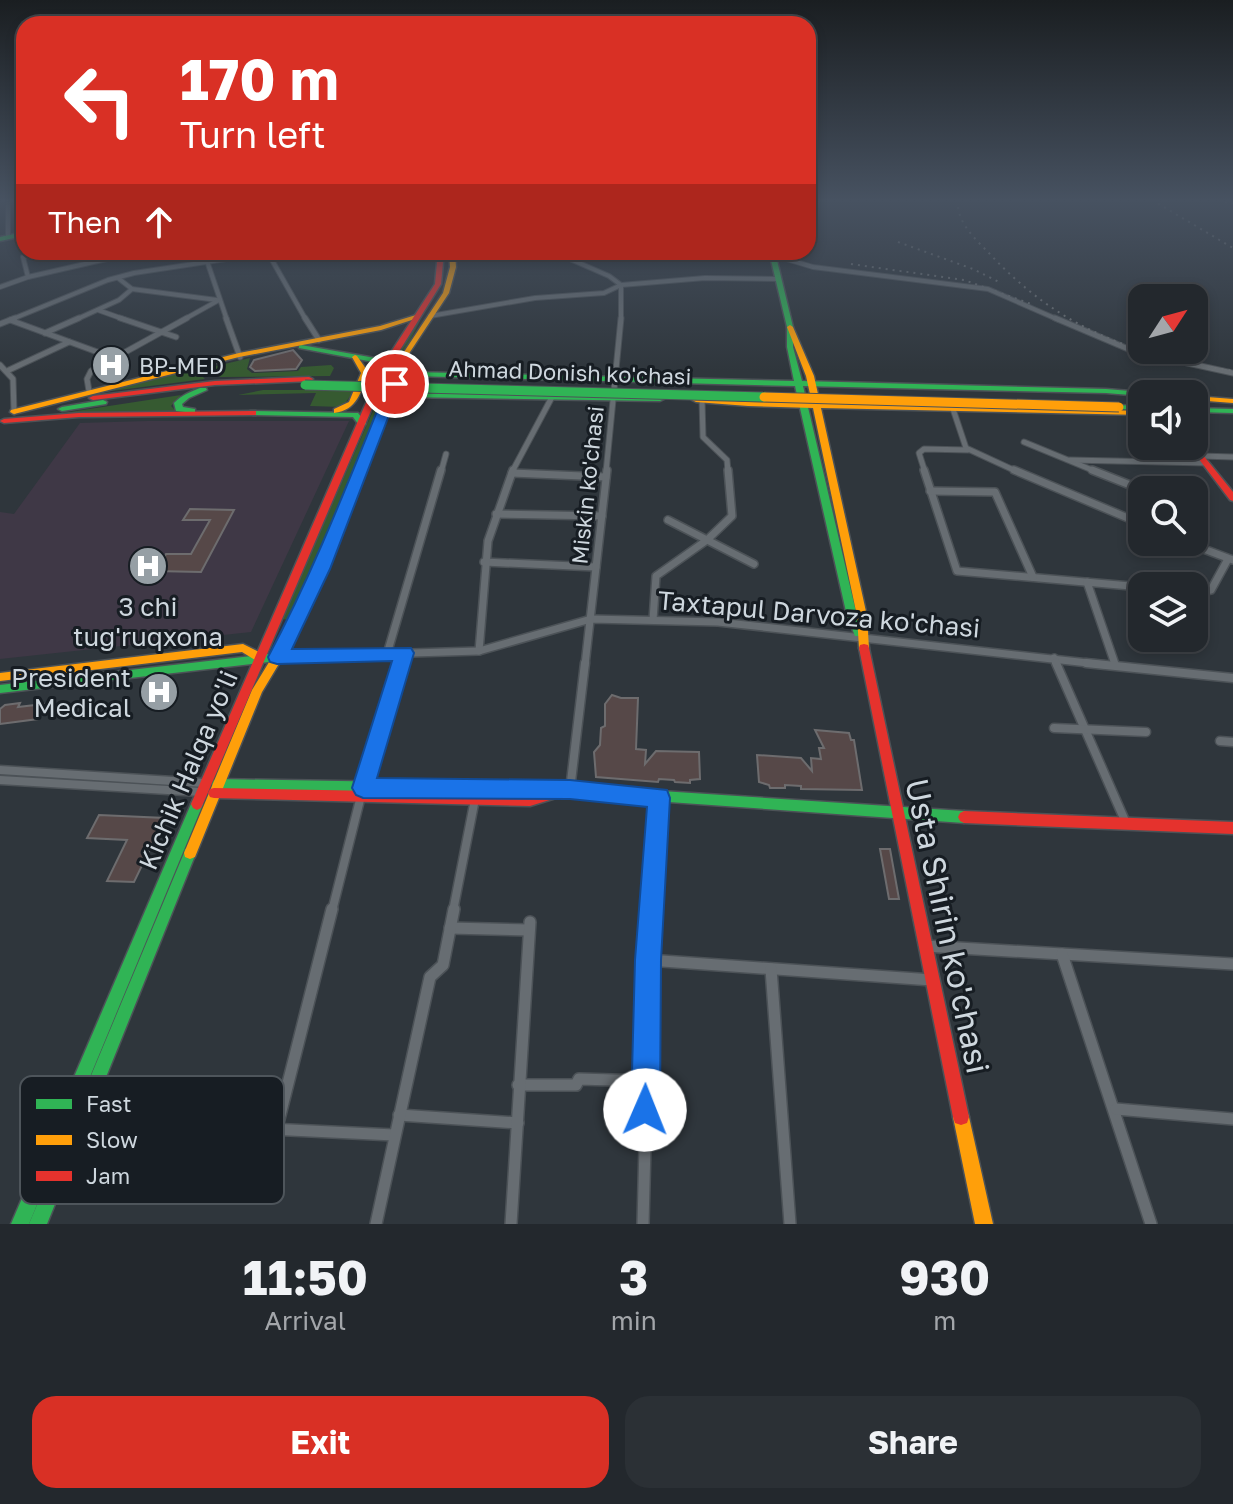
<!DOCTYPE html>
<style>
body{margin:0;font-family:"Golos Text",sans-serif;background:#2b3035;color:#f1f3f6;height:100vh;display:flex;flex-direction:column;font-size:30px;white-space:nowrap}
*{box-sizing:border-box;margin:0}
p{font-size:26px;color:#a3a6aa}
.icon{flex:none;width:44px;height:44px;fill:none;stroke:currentColor;stroke-width:2;stroke-linecap:round;stroke-linejoin:round}
.map{position:relative;height:1224px;overflow:hidden}
.details{display:flex;flex-direction:column;background:#23282d;flex:1}
.details>*{flex:none}
.top-card{position:absolute;left:16px;top:16px;width:800px;height:244px;border-radius:24px;box-shadow:0 4px 12px #0003,0 0 0 2px #404449;background:#d93025;color:#fff;overflow:hidden}
.needle{width:52px;rotate:54deg}
.buttons{position:absolute;left:1128px;top:284px;display:grid;gap:16px}
.buttons a{display:grid;place-items:center;width:80px;height:80px;border-radius:16px;background:#23282d;box-shadow:0 4px 12px #0003,0 0 0 2px #404449;font-size:40px}
.pin{position:absolute;display:grid;place-items:center;width:68px;height:68px;color:#fff;margin:-34px;border:4px solid #fff;border-radius:50%;box-shadow:0 2px 8px #0007}
.me{position:absolute;width:88px;margin:-44px;rotate:1deg;stroke-linejoin:round;filter:drop-shadow(0 0 6px #0008)}
.turn{display:flex;align-items:center;gap:28px;height:168px;padding:0 32px;font-size:36px}
.turn .icon{width:104px;height:104px;stroke-width:2.5}
.turn b{display:block;font-size:56px;line-height:68px}
.then{display:flex;align-items:center;height:76px;padding:0 32px;background:#0003;gap:16px;font-size:30px}
.eta{display:flex;justify-content:space-evenly;align-items:center;height:136px;text-align:center}
.eta b{font-size:48px;font-weight:700;line-height:56px}
.cta{display:flex;gap:16px;margin-top:auto;padding:16px 32px}
.cta a{flex:1;height:92px;border-radius:24px;background:#d93025;color:#fff;font-size:32px;font-weight:700;line-height:92px;text-align:center}
.cta a+a{background:#2b3035;color:#f1f3f6}
.map>svg:first-child{display:block}
</style>
<div class="map">
<svg width="1233" height="1224" viewBox="0 0 1233 1224">
<rect width="100%" height="100%" fill="#2f363c"/>
<path fill="#3f3846" d="M 147,421 L 349,421 L 251,632 L 0,659 L 0,512 L 14,514 L 80,423 Z"/>
<g fill="#365a31">
<path d="M 420,321 L 398,364 L 303,594 L 289,620 L 282,619 L 407,333 L 415,322 Z"/>
<path d="M 250,358 L 247,369 L 252,373 L 298,371 L 301,367 L 331,365 L 334,368 L 330,376 L 221,377 L 210,373 L 216,366 Z"/>
<path d="M 211,363 L 199,373 L 205,379 L 88,394 Z"/>
<path d="M 263,390 L 355,390 L 342,407 L 310,406 L 316,393 L 238,395 Z"/>
<path d="M 181,395 L 171,406 L 178,413 L 50,415 Z"/>
</g>
<g fill="#564848" stroke="#6d6c6e" stroke-width="2">
<path d="M 293,350 L 302,360 L 296,369 L 255,371 L 250,367 L 254,360 Z"/>
<path d="M 190,509 L 234,510 L 201,572 L 156,571 L 166,554 L 191,554 L 210,520 L 183,520 Z"/>
<path d="M 612,695 L 621,698 L 638,698 L 636,749 L 646,750 L 645,764 L 656,751 L 699,752 L 700,779 L 690,780 L 690,783 L 675,782 L 674,780 L 659,779 L 658,782 L 596,777 L 594,752 L 600,745 L 601,728 L 605,726 L 605,704 Z"/>
<path d="M 20,703 L 18,707 L 44,704 L 38,719 L 0,724 L 0,709 L 5,705 Z"/>
<path d="M 815,730 L 849,733 L 851,740 L 854,740 L 862,790 L 801,789 L 801,786 L 785,785 L 785,788 L 770,788 L 769,785 L 759,782 L 757,755 L 801,758 L 812,771 L 811,758 L 821,759 L 819,748 L 824,748 Z"/>
<path d="M 99,815 L 165,818 L 134,882 L 107,881 L 127,840 L 87,838 Z"/>
<path d="M 880,849 L 890,849 L 899,899 L 889,899 Z"/>
</g>
<g fill="none" stroke-linecap="round" stroke-linejoin="round">
<g stroke="#4c5257" stroke-width="6">
<g id="street-far4">
<path d="M 8,200 L 8,237"/>
<path d="M 554,252 L 609,276 L 621,285 L 621,320"/>
<path d="M 268,253 L 306,320"/>
<path d="M 773,255 L 813,267 L 988,289 L 1059,320"/>
<path d="M 208,264 L 227,320"/>
<path d="M 28,277 L 23,257 L 45,252"/>
<path d="M 118,278 L 132,289 L 217,300"/>
<path d="M 0,287 L 28,277 L 137,252"/>
<path d="M 98,310 L 126,320"/>
<path d="M 430,316 L 535,298 L 604,293 L 621,285 L 705,278 L 778,279"/>
<path d="M 10,320 L 108,280 L 134,273 L 273,252"/>
<path d="M 75,320 L 119,300 L 132,289"/>
<path d="M 183,320 L 219,300"/>
</g>
</g>
<g stroke="#4c5257" stroke-width="7">
<g id="street-far3">
<path d="M 120,318 L 176,337"/>
<path d="M 226,318 L 240,357"/>
<path d="M 305,318 L 319,340"/>
<path d="M 1055,318 L 1133,351 L 1233,373"/>
<path d="M 10,320 L 111,357"/>
<path d="M 0,324 L 15,318"/>
<path d="M 45,333 L 79,318"/>
<path d="M 0,365 L 13,379 L 14,412"/>
<path d="M 9,370 L 69,342"/>
<path d="M 89,391 L 87,379 L 91,371 L 187,318"/>
<path d="M 702,400 L 703,437 L 727,460 L 728,472"/>
<path d="M 953,409 L 966,448 L 1018,472"/>
<path d="M 1024,442 L 1097,472"/>
<path d="M 1201,456 L 1233,457"/>
<path d="M 1070,460 L 1206,463"/>
<path d="M 441,472 L 446,454"/>
<path d="M 512,472 L 552,397"/>
<path d="M 606,472 L 621,318"/>
<path d="M 925,472 L 919,453 L 924,449 L 968,450"/>
</g>
</g>
<g stroke="#4c5257" stroke-width="10">
<g id="street-far2">
<path d="M 924,470 L 957,571 L 1142,587"/>
<path d="M 1014,470 L 1142,524"/>
<path d="M 1092,470 L 1130,485"/>
<path d="M 512,473 L 606,477"/>
<path d="M 930,491 L 995,492 L 1033,577"/>
<path d="M 496,514 L 602,516"/>
<path d="M 668,520 L 754,564"/>
<path d="M 1185,542 L 1233,560"/>
<path d="M 484,562 L 596,567"/>
<path d="M 1087,582 L 1115,664"/>
<path d="M 1194,593 L 1211,590 L 1228,559"/>
<path d="M 653,620 L 656,576 L 707,540 L 732,516 L 728,470"/>
<path d="M 479,651 L 488,541 L 513,470"/>
<path d="M 387,654 L 441,470"/>
<path d="M 277,657 L 479,651 L 591,619 L 718,622 L 1106,665"/>
<path d="M 1054,658 L 1057,665"/>
<path d="M 400,665 L 404,653"/>
<path d="M 585,665 L 607,470"/>
</g>
</g>
<g stroke="#4c5257" stroke-width="11">
<g id="street-far1">
<path d="M 1056,663 L 1126,823"/>
<path d="M 1086,663 L 1233,678"/>
<path d="M 1054,728 L 1146,732"/>
<path d="M 1220,741 L 1233,742"/>
<path d="M 0,770 L 204,783"/>
<path d="M 0,780 L 201,792"/>
<path d="M 570,790 L 585,663"/>
<path d="M 332,911 L 363,788 L 401,663"/>
<path d="M 453,911 L 475,799"/>
<path d="M 651,911 L 659,798"/>
</g>
</g>
<g stroke="#4c5257" stroke-width="14">
<g id="street">
<path d="M 450,928 L 529,930"/>
<path d="M 925,946 L 1233,964"/>
<path d="M 1062,954 L 1151,1224"/>
<path d="M 648,960 L 932,980"/>
<path d="M 771,969 L 790,1224"/>
<path d="M 518,1085 L 576,1085 L 579,1079 L 646,1081"/>
<path d="M 1116,1109 L 1233,1119"/>
<path d="M 399,1115 L 518,1123"/>
<path d="M 168,1124 L 394,1135"/>
<path d="M 277,1127 L 332,909"/>
<path d="M 376,1224 L 430,977 L 443,965 L 454,909"/>
<path d="M 511,1224 L 530,922"/>
<path d="M 643,1224 L 651,909"/>
</g>
</g>
<g stroke="#4c5257" stroke-width="3">
<g id="fast">
<path d="M 24,232 L 24,236 L 0,241 L 0,237 Z"/>
<path d="M 769,252 L 775,252 L 793,327 L 793,347 L 802,381 L 1106,389 L 1142,392 L 1146,394 L 1142,394 L 1142,396 L 1106,393 L 803,386 L 857,616 L 864,633 L 863,636 L 855,636 L 847,616 L 795,386 L 410,376 L 397,367 L 404,365 L 412,372 L 794,381 L 787,347 L 787,327 Z"/>
<path d="M 301,345 L 381,359 L 390,366 L 386,368 L 379,363 L 299,348 L 299,346 Z"/>
<path d="M 200,388 L 206,388 L 207,390 L 189,398 L 182,404 L 183,407 L 195,409 L 195,413 L 176,411 L 174,403 C 182,395 190,392 200,388 Z"/>
<path d="M 402,393 L 660,397 L 664,399 L 660,401 L 403,397 L 388,403 L 384,401 Z"/>
<path d="M 103,400 L 107,402 L 106,404 L 62,411 L 58,409 L 62,407 Z"/>
<path d="M 1116,405 L 1142,406 L 1142,410 L 1119,409 L 1116,409 Z"/>
<path d="M 1194,408 L 1233,409 L 1233,413 L 1194,412 Z"/>
<path d="M 250,411 L 355,413 L 358,413 L 366,423 L 365,425 L 359,425 L 353,417 L 253,415 L 249,413 Z"/>
<path d="M 277,653 L 281,654 L 282,657 L 281,660 L 277,661 L 0,693 L 0,685 Z"/>
<path d="M 218,779 L 570,785 L 964,811 L 968,813 L 970,817 L 968,821 L 964,823 L 570,795 L 218,789 L 214,788 L 212,784 L 214,780 Z"/>
<path d="M 197,798 L 201,800 L 203,804 L 29,1224 L 11,1224 L 191,804 L 193,800 Z"/>
<path d="M 190,847 L 195,849 L 196,853 L 47,1224 L 29,1224 L 184,853 L 185,849 Z"/>
</g>
</g>
<g stroke="#4c5257" stroke-width="3">
<g id="slow">
<path d="M 449,252 L 455,252 L 456,267 L 449,293 L 410,352 L 326,569 L 298,632 L 262,692 L 195,857 L 190,859 L 185,857 L 184,853 L 252,690 L 288,631 L 316,569 L 404,352 L 443,293 L 450,267 Z"/>
<path d="M 416,315 L 419,317 L 418,318 L 381,330 L 239,357 L 14,414 L 10,412 L 11,410 L 239,353 L 380,326 Z"/>
<path d="M 790,325 L 793,327 L 814,376 L 820,403 L 1142,411 L 1142,415 L 821,408 L 867,616 L 869,648 L 868,651 L 860,651 L 859,648 L 857,616 L 813,408 L 748,406 L 696,402 L 692,400 L 696,398 L 748,402 L 812,403 L 806,376 L 787,327 Z"/>
<path d="M 355,355 L 357,356 L 369,373 C 360,392 358,410 334,413 L 334,409 L 349,402 L 361,373 L 352,357 Z"/>
<path d="M 1194,396 L 1233,399 L 1233,403 L 1194,400 Z"/>
<path d="M 243,644 L 263,654 L 264,657 L 263,660 L 255,660 L 242,652 L 0,681 L 0,673 Z"/>
<path d="M 961,1109 L 967,1111 L 969,1117 L 993,1224 L 975,1224 L 953,1117 L 955,1111 Z"/>
</g>
</g>
<g stroke="#4c5257" stroke-width="3">
<g id="jam">
<path d="M 438,252 L 444,252 L 441,284 L 390,366 L 203,804 L 201,808 L 197,810 L 193,808 L 191,804 L 382,366 L 435,284 Z"/>
<path d="M 309,377 L 313,379 L 312,381 L 215,385 L 93,400 L 89,398 L 93,396 L 215,381 Z"/>
<path d="M 253,411 L 256,411 L 256,415 L 79,417 L 4,423 L 0,421 L 4,419 L 79,413 Z"/>
<path d="M 1194,444 L 1233,492 L 1233,501 L 1230,500 L 1189,446 L 1194,446 Z"/>
<path d="M 864,644 L 868,645 L 869,648 L 969,1117 L 967,1123 L 961,1125 L 955,1123 L 953,1117 L 859,648 L 860,645 Z"/>
<path d="M 214,788 L 530,794 L 552,789 L 556,790 L 558,794 L 556,798 L 530,806 L 214,798 L 210,797 L 208,793 L 210,789 Z"/>
<path d="M 964,811 L 1233,822 L 1233,834 L 964,823 L 960,821 L 958,817 L 960,813 Z"/>
</g>
</g>
<use href="#street-far4" stroke="#676d72" stroke-width="4"/>
<use href="#street-far3" stroke="#676d72" stroke-width="5"/>
<use href="#street-far2" stroke="#676d72" stroke-width="7"/>
<use href="#street-far1" stroke="#676d72" stroke-width="8"/>
<use href="#street" stroke="#676d72" stroke-width="11"/>
<use href="#fast" fill="#30b455" fill-rule="evenodd"/>
<use href="#slow" fill="#ff9f0a" fill-rule="evenodd"/>
<use href="#jam" fill="#e5322d" fill-rule="evenodd"/>
<g stroke="#6a6f73" stroke-width="2" stroke-dasharray="2 5" stroke-linecap="butt">
<path d="M 958,200 C 956,221 974,238 988,252 C 1058,328 1132,355 1233,371"/>
<path d="M 1152,200 L 1233,248"/>
<path d="M 1211,200 L 1233,203"/>
<path d="M 898,242 L 973,269 L 999,282"/>
<path d="M 851,264 L 964,280 L 1034,305"/>
</g>
<g stroke="#4c5257" stroke-width="11" stroke-linecap="butt">
<path id="fast-bridge" d="M 305,385 L 764,397"/>
</g>
<g stroke="#4c5257" stroke-width="11" stroke-linecap="butt">
<path id="slow-bridge" d="M 764,397 L 1119,407"/>
</g>
<use href="#fast-bridge" stroke="#30b455" stroke-width="9"/>
<use href="#slow-bridge" stroke="#ff9f0a" stroke-width="9"/>
</g>
<linearGradient id="sky" x2="0" y2="1"><stop stop-color="#1a1e21"/><stop offset="0.54" stop-color="#475261"/><stop offset="1" stop-color="#475261" stop-opacity="0"/></linearGradient>
<rect width="1233" height="371" fill="url(#sky)"/>
<path fill="#1a73e8" stroke="#114b97" stroke-width="2" d="M 395,380 L 401,384 L 330,569 L 292,649 L 411,648 L 414,653 L 377,778 L 570,780 L 667,790 L 670,798 L 661,960 L 660,1110 L 655,1120 L 645,1124 L 635,1120 L 631,1110 L 635,960 L 647,807 L 570,799 L 363,798 L 356,795 L 352,788 L 392,661 L 277,664 L 270,662 L 268,657 C 315,569 350,477 388,384 Z"/>
<defs>
<g id="hospital-disc" transform="scale(2)"><circle r="9.5" fill="#969fa5" stroke="#171d23"/><path d="M-5-5h3v3.5h4V-5h3V5h-3V1.5h-4V5h-3Z" fill="#fff"/></g>
</defs>
<g fill-rule="evenodd">
<use href="#hospital-disc" x="111" y="365"/>
<use href="#hospital-disc" x="148" y="566"/>
<use href="#hospital-disc" x="159" y="692"/>
</g>
<g text-anchor="middle" dominant-baseline="central" stroke-width="6" stroke-linejoin="round" paint-order="stroke">
<g font-size="22" fill="#ced7de" stroke="#171d23" text-anchor="start">
<text x="139" y="365">BP-MED</text>
</g>
<g font-size="22" fill="#ced7de" stroke="#171d23">
<text transform="translate(570 372) rotate(2)">Ahmad Donish ko'chasi</text>
<text transform="translate(587 485) rotate(-84)">Miskin ko'chasi</text>
</g>
<g font-size="26" fill="#ced7de" stroke="#171d23">
<text x="148" y="606">3 chi<tspan x="148" dy="30">tug'ruqxona</tspan></text>
<text x="131" y="677" text-anchor="end">President<tspan x="131" dy="30">Medical</tspan></text>
</g>
<g font-size="26" fill="#ced7de" stroke="#171d23">
<text transform="translate(819 614) rotate(5)">Taxtapul Darvoza ko'chasi</text>
<text transform="translate(188 770) rotate(-67)">Kichik Halqa yo'li</text>
</g>
<g font-size="32" fill="#ced7de" stroke="#171d23">
<text transform="translate(948 926) rotate(78)">Usta Shirin ko'chasi</text>
</g>
</g>
<rect x="20" y="1076" width="264" height="128" rx="12" fill="#171d23" stroke="#4e555b" stroke-width="2"/>
<rect x="36" y="1099" width="36" height="10" fill="#30b455"/>
<rect x="36" y="1135" width="36" height="10" fill="#ff9f0a"/>
<rect x="36" y="1171" width="36" height="10" fill="#e5322d"/>
<g font-size="22" fill="#ced7de">
<text x="86" y="1112">Fast</text>
<text x="86" y="1148">Slow</text>
<text x="86" y="1184">Jam</text>
</g>
</svg>
<div class="buttons">
<a><svg class="needle" viewBox="-14 -14 28 28"><path d="M0-13l5 13h-10z" fill="#e53935"/><path d="M0 13l5-13h-10z" fill="#a3a6aa"/></svg></a>
<a><svg class="icon" aria-label="sound" viewBox="0 0 24 24"><path d="M4 9h4l5-4v14l-5-4H4zM17 9q2 3 0 6"/></svg></a>
<a><svg class="icon" aria-label="search" viewBox="0 0 24 24"><circle cx="10" cy="10" r="6"/><path d="M15 15l6 6"/></svg></a>
<a><svg class="icon" aria-label="layers" viewBox="0 0 24 24"><path d="M12 4l9 5-9 5-9-5zM3 14l9 5 9-5"/></svg></a>
</div>
<div class="pin" style="left:395px;top:384px;background:#d93025"><svg class="icon" aria-label="arrive" viewBox="0 0 24 24"><path d="M6 21V4h12l-3 4 3 4H6"/></svg></div>
<svg class="me" style="left:645px;top:1110px" viewBox="-20 -20 40 40"><circle r="19" fill="#fff"/><path d="M0-13L10 11 0 6-10 11z" fill="#1a73e8"/></svg>
<div class="top-card">
<div class="turn"><svg class="icon" aria-label="left" viewBox="0 0 24 24"><path d="M17 20v-9H6M10 6l-5 5 5 5"/></svg><div><b>170 m</b>Turn left</div></div>
<div class="then">Then<svg class="icon" aria-label="ahead" viewBox="0 0 24 24"><path d="M12 20V5M6 11l6-6 6 6"/></svg></div>
</div>
</div>
<section class="details">
<div class="eta">
<div><b>11:50</b><p>Arrival</p></div>
<div><b>3</b><p>min</p></div>
<div><b>930</b><p>m</p></div>
</div>
<div class="cta"><a>Exit</a><a>Share</a></div>
</section>
